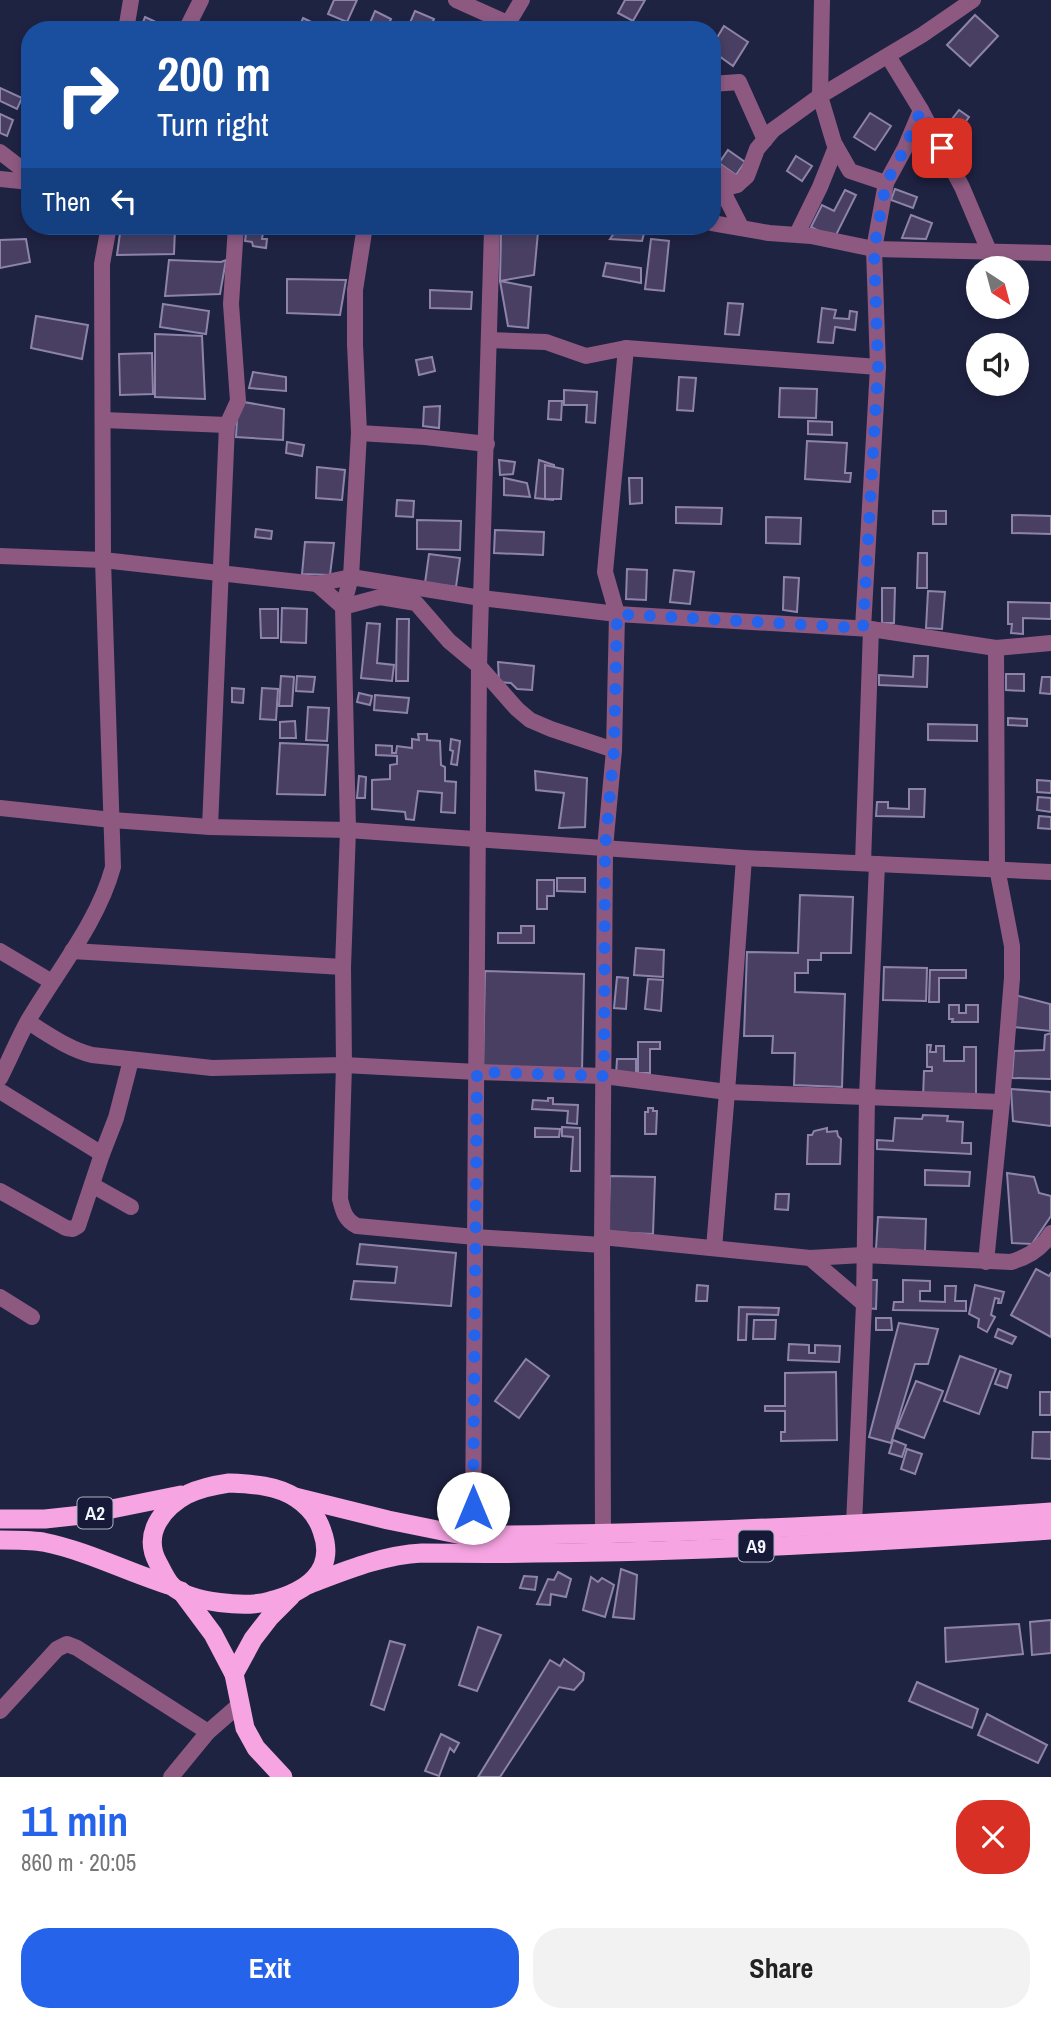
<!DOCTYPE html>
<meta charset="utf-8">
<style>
body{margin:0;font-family:"Archivo Narrow",sans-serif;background:#f2f2f2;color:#222;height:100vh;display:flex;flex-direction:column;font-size:26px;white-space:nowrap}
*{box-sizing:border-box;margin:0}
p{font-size:23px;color:#767676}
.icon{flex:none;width:38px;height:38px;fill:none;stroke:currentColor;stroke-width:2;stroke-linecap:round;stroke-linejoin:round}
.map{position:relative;height:1777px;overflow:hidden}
.sheet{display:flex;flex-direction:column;background:#fff;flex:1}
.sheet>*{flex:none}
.banner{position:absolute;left:21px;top:21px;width:700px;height:214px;border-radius:28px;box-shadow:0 4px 10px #0003;background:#1a4fa0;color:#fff;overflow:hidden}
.needle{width:46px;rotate:144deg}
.fabs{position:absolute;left:966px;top:256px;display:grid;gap:14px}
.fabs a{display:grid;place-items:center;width:63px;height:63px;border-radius:50%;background:#fff;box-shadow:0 4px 10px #0003;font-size:35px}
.pin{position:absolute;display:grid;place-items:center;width:60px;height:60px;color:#fff;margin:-30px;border-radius:14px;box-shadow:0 4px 10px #0006}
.me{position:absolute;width:77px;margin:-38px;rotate:0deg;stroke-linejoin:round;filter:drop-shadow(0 0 5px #0008)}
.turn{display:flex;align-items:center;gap:24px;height:147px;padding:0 21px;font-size:32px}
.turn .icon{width:91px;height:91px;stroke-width:2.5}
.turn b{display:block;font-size:49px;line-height:60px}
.then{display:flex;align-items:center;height:66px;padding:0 21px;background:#0003;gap:14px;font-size:26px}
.round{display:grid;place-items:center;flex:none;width:74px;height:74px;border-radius:28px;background:#f2f2f2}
.head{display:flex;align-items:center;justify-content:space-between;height:119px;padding:0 21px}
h1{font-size:42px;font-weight:700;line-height:52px;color:#2563eb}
.button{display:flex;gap:14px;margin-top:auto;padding:14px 21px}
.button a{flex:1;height:80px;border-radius:28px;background:#2563eb;color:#fff;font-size:28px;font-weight:700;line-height:80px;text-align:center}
.button a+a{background:#f2f2f2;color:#222}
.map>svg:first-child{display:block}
</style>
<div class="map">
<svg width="1051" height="1777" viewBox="0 0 1051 1777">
<rect width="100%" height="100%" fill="#1f2342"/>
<g fill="#483f62" stroke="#8e84ab" stroke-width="2">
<path d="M 334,0 L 357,0 L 347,22 L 328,14 Z"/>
<path d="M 625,0 L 645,0 L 633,21 L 618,13 Z"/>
<path d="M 375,11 L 391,19 L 386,30 L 367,30 Z"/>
<path d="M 415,11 L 434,19 L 429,30 L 420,30 L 409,25 Z"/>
<path d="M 975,15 L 998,36 L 970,66 L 947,45 Z"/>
<path d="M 145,17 L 173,30 L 140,30 Z"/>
<path d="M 303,18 L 328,30 L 298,30 Z"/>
<path d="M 724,26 L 748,42 L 733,66 L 712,51 L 712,46 Z"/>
<path d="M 0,88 L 22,98 L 17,109 L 0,101 Z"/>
<path d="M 959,110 L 969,117 L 958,132 L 948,124 Z"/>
<path d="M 870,113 L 891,126 L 875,150 L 854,137 Z"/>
<path d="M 0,114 L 13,120 L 7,136 L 0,133 Z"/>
<path d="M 728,150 L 745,162 L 736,175 L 719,163 Z"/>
<path d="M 796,156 L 812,166 L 802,181 L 787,171 Z"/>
<path d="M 895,189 L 917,197 L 913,208 L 891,200 Z"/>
<path d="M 845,190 L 856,195 L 834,239 L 811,227 L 822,205 L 834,211 Z"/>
<path d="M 911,215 L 932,223 L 926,239 L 902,238 Z"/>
<path d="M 121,226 L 166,226 L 175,228 L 174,254 L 117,255 Z"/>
<path d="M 247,226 L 264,226 L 262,239 L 267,239 L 266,248 L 253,246 L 252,242 L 245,241 Z"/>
<path d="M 619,226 L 646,226 L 642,241 L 610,239 Z"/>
<path d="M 501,232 L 538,232 L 534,275 L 500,281 Z"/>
<path d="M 26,239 L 30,262 L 0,268 L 0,240 Z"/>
<path d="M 651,239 L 669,241 L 664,291 L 645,289 Z"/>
<path d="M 169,260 L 221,262 L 226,260 L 220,294 L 165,296 Z"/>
<path d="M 606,263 L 641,268 L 641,283 L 603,276 Z"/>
<path d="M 287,279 L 346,280 L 340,315 L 287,313 Z"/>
<path d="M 500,281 L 531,287 L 528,328 L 508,326 Z"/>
<path d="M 430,290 L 472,292 L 471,309 L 430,308 Z"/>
<path d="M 728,303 L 743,304 L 739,335 L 725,334 Z"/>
<path d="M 163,304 L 209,311 L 206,334 L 160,327 Z"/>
<path d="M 822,308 L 836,310 L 834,318 L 849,319 L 850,311 L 857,312 L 855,330 L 835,327 L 833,343 L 818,342 Z"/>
<path d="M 36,316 L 88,325 L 82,359 L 31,348 Z"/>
<path d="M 155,334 L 202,336 L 205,399 L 155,397 Z"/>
<path d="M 152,353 L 153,394 L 120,395 L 119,354 Z"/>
<path d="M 432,357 L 435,371 L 419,375 L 416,360 Z"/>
<path d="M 253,372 L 286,377 L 286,391 L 249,388 Z"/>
<path d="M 679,377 L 696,378 L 693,411 L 677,410 Z"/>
<path d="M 780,388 L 817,389 L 816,418 L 779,417 Z"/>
<path d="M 564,390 L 597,392 L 595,423 L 586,422 L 587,405 L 564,405 Z"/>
<path d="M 238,401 L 284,409 L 283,440 L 236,437 Z"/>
<path d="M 549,401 L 562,401 L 561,420 L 548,419 Z"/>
<path d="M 440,406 L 439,428 L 423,426 L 424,407 Z"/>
<path d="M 808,421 L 832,422 L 832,435 L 808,434 Z"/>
<path d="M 807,441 L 847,443 L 845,473 L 851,473 L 850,482 L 805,479 Z"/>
<path d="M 287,442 L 304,445 L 302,456 L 286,453 Z"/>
<path d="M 499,460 L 515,462 L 513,474 L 500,475 Z"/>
<path d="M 539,460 L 554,465 L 553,500 L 535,498 Z"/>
<path d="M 545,465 L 563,469 L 561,499 L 545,499 Z"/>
<path d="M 317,467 L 345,470 L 342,500 L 316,498 Z"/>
<path d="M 504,478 L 527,483 L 530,497 L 504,495 Z"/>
<path d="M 629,478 L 642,478 L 642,503 L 630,504 Z"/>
<path d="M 397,500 L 414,501 L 413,517 L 396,516 Z"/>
<path d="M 676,507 L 722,508 L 721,524 L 676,523 Z"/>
<rect x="933" y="511" width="13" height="13"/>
<path d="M 1012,515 L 1051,516 L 1051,534 L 1012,533 Z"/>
<path d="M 766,517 L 801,518 L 800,544 L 766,543 Z"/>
<path d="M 417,520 L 461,521 L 460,550 L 417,549 Z"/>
<path d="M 256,529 L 272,531 L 271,539 L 255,537 Z"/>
<path d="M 495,530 L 544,532 L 543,555 L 494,553 Z"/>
<path d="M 305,542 L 334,543 L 330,575 L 302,574 Z"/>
<path d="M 918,553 L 927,553 L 927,588 L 917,588 Z"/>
<path d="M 429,554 L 460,558 L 456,587 L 425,583 Z"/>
<path d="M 627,569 L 647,570 L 646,600 L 626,599 Z"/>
<path d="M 674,570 L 694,572 L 690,604 L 670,602 Z"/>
<path d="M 784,577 L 799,578 L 797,612 L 783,610 Z"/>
<path d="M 882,588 L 895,588 L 894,623 L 882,623 Z"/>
<path d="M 928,591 L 945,592 L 942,629 L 926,628 Z"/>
<path d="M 1008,602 L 1051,603 L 1051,619 L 1023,618 L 1023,634 L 1011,633 L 1012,624 L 1008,624 Z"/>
<path d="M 282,608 L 307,609 L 306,643 L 281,642 Z"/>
<path d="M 260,609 L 278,609 L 278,638 L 261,638 Z"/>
<path d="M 397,619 L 409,619 L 408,681 L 396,681 Z"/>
<path d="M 367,623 L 380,624 L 377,663 L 394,665 L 392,681 L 361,678 Z"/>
<path d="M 914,656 L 928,656 L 927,687 L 879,685 L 879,675 L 913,677 Z"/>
<path d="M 498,662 L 534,666 L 532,690 L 517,689 L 511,683 L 499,682 Z"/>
<path d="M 1006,674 L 1024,674 L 1024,691 L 1006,690 Z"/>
<path d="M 281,676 L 294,677 L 292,706 L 279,706 Z"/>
<path d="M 297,676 L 315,677 L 313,692 L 296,691 Z"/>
<path d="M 1042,677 L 1051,677 L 1051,694 L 1040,693 Z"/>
<path d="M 232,688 L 244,689 L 243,703 L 232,702 Z"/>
<path d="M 262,688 L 278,689 L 276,720 L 260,719 Z"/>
<path d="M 359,693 L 372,696 L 370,705 L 357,702 Z"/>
<path d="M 375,695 L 409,698 L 407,713 L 374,710 Z"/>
<path d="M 308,707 L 329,708 L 327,741 L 306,740 Z"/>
<path d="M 1008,718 L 1027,719 L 1027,726 L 1008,725 Z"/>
<path d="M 295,721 L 296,738 L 280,738 L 280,722 Z"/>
<path d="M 928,724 L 977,725 L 977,741 L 928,740 Z"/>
<path d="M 418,734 L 427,734 L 427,740 L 440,741 L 441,765 L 445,767 L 445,781 L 456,782 L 455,813 L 441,812 L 442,793 L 418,791 L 414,820 L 406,819 L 405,812 L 372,809 L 372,780 L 390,779 L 390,765 L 397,764 L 397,756 L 376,755 L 376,745 L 392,746 L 392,753 L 396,753 L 397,746 L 412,748 L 412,739 L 419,740 Z"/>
<path d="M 451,739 L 460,741 L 457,765 L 451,764 L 453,751 L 450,750 Z"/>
<path d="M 280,743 L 328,745 L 325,795 L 277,794 Z"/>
<path d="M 535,771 L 587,778 L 585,827 L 559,828 L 564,793 L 536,790 Z"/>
<path d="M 359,776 L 366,777 L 365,798 L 357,798 Z"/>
<path d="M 1037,780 L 1051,781 L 1051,793 L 1037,792 Z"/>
<path d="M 909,789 L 925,789 L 924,817 L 876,816 L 877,802 L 888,802 L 888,808 L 909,809 Z"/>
<path d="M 1038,797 L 1051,798 L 1051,812 L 1037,810 Z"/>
<path d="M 1039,816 L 1051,817 L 1051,829 L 1038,828 Z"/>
<path d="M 557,878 L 585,878 L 585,892 L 557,891 Z"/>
<path d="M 537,880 L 554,880 L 554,896 L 547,896 L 547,909 L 537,909 Z"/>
<path d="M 800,895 L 853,897 L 851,953 L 821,953 L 821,960 L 808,960 L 808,973 L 795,973 L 795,992 L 845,994 L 842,1087 L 794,1085 L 795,1053 L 772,1053 L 773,1036 L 744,1036 L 747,952 L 798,953 Z"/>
<path d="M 521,926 L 534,926 L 534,943 L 498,943 L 498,933 L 521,933 Z"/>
<path d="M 636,948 L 664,950 L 663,977 L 634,975 Z"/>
<path d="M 884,967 L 927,968 L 926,1001 L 883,1000 Z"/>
<path d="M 930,970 L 966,970 L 966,978 L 939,978 L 939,1002 L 929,1002 Z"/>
<path d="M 485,971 L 584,974 L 582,1072 L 483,1069 Z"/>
<path d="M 617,977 L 628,978 L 626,1009 L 614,1008 Z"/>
<path d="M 648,979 L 663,980 L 661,1011 L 645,1009 Z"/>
<path d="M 1015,995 L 1050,1004 L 1050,1031 L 1013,1027 Z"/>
<path d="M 949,1005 L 959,1005 L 959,1013 L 966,1013 L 966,1005 L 978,1005 L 978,1022 L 952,1022 L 953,1019 L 949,1019 Z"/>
<path d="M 1051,1033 L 1051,1079 L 1012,1078 L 1014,1051 L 1044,1050 L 1045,1035 Z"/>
<path d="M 638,1042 L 660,1042 L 660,1049 L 650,1049 L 650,1073 L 638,1073 Z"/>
<path d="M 927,1045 L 931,1045 L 930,1052 L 936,1052 L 936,1046 L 944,1046 L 944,1061 L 964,1061 L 964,1047 L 976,1047 L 976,1098 L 923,1098 L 924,1071 L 932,1071 L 932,1067 L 927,1067 Z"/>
<path d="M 617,1059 L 636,1059 L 636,1075 L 616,1075 Z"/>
<path d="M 1011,1089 L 1051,1092 L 1051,1126 L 1013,1121 Z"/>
<path d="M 548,1098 L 553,1098 L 553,1104 L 578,1105 L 577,1124 L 567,1123 L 568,1111 L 532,1109 L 533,1100 L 548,1101 Z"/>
<path d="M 648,1108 L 653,1108 L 653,1111 L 657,1111 L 656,1134 L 645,1134 L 645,1112 L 648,1112 Z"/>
<path d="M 923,1115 L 948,1116 L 947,1121 L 963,1122 L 962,1143 L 971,1143 L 971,1154 L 877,1149 L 877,1140 L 893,1141 L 895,1118 L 922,1119 Z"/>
<path d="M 562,1127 L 580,1128 L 580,1171 L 571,1171 L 573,1137 L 562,1136 Z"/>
<path d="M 535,1128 L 560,1129 L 559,1137 L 535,1137 Z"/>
<path d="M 827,1128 L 827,1132 L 837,1131 L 838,1136 L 841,1139 L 840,1164 L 807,1164 L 808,1135 L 812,1135 L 814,1131 Z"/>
<path d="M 925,1170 L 970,1172 L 969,1186 L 925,1185 Z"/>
<path d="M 1007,1173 L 1034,1177 L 1039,1193 L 1051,1196 L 1051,1216 L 1032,1244 L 1012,1243 Z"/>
<path d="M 610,1176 L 655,1177 L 653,1234 L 608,1232 Z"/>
<path d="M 776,1194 L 789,1194 L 788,1210 L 775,1209 Z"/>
<path d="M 878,1217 L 926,1219 L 925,1251 L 876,1249 Z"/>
<path d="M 360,1244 L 456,1253 L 451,1306 L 351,1299 L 354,1281 L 395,1283 L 397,1267 L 357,1264 Z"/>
<path d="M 1036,1269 L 1049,1276 L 1051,1273 L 1051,1337 L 1011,1315 Z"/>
<path d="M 866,1280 L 877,1280 L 876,1309 L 866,1308 Z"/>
<path d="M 903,1280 L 930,1281 L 930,1291 L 920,1291 L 920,1301 L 945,1302 L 945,1286 L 956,1286 L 955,1301 L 966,1301 L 966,1311 L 893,1310 L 894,1302 L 903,1302 Z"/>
<path d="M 697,1285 L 708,1286 L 707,1301 L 696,1301 Z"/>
<path d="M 975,1285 L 1004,1292 L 1001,1303 L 998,1303 L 999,1299 L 995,1298 L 991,1315 L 995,1317 L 987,1332 L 978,1327 L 979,1319 L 969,1314 Z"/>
<path d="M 739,1307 L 779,1308 L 778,1315 L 747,1314 L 746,1340 L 738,1340 Z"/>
<path d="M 876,1318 L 891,1318 L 892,1330 L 876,1330 Z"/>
<path d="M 754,1320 L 776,1320 L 775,1339 L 753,1339 Z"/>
<path d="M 899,1323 L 938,1329 L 928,1364 L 915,1364 L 891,1443 L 869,1437 Z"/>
<path d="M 998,1329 L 1016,1337 L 1012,1344 L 995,1337 Z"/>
<path d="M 789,1344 L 809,1345 L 809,1353 L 815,1353 L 815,1345 L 840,1346 L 839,1362 L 788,1360 Z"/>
<path d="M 960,1356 L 996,1369 L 979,1414 L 944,1401 Z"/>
<path d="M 526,1359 L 549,1376 L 519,1418 L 495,1401 Z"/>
<path d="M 1000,1371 L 1011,1375 L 1007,1388 L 995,1384 Z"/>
<path d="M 836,1372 L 837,1440 L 781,1441 L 781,1432 L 785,1432 L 785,1411 L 765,1411 L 765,1406 L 785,1406 L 785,1373 Z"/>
<path d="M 916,1381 L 943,1391 L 924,1438 L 897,1428 Z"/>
<rect x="1040" y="1392" width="11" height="23"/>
<path d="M 1033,1432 L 1051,1432 L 1051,1459 L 1032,1458 Z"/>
<path d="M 893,1440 L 906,1445 L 902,1457 L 889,1453 Z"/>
<path d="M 907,1449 L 922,1454 L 915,1474 L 901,1469 Z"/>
<path d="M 621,1569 L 637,1575 L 634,1619 L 613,1617 Z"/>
<path d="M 558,1572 L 571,1579 L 566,1597 L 551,1594 L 550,1605 L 537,1604 L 548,1579 L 554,1580 Z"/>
<path d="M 524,1576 L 537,1577 L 535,1590 L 520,1588 Z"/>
<path d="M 591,1577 L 598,1582 L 602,1578 L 614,1585 L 605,1617 L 583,1610 Z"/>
<path d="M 1051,1620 L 1051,1653 L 1032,1655 L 1030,1622 Z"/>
<path d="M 1019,1624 L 1023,1654 L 946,1662 L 945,1628 Z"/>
<path d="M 478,1627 L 501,1635 L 477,1691 L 459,1685 Z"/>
<path d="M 390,1641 L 405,1645 L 384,1710 L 371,1705 Z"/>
<path d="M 564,1659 L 584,1673 L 583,1680 L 574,1690 L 559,1687 L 500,1777 L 478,1777 L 550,1660 L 560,1666 Z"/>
<path d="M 917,1682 L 978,1709 L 972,1728 L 909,1701 Z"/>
<path d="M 987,1714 L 1047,1745 L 1038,1763 L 978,1735 Z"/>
<path d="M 441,1734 L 459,1743 L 454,1752 L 450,1748 L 439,1776 L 425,1771 Z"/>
</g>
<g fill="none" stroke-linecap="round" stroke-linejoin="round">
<g stroke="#8e5981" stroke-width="16">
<path d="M 456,0 L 507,23"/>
<path d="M 822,0 L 820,96 L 834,143 L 850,171 L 886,183"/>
<path d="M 126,30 L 131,0"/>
<path d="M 186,30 L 201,0"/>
<path d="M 504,30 L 522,0"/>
<path d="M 888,56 L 921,110 L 962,187 L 989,251"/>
<path d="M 712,84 L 739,82 L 765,140"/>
<path d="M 0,152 L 30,175"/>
<path d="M 712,168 L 737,185"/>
<path d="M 0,179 L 30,182"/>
<path d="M 722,190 L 741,227"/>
<path d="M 712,193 L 737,185 L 747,176 L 757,149 L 773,130 L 820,96 L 922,35 L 973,0"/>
<path d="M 712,223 L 769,233 L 811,236 L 874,249 L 1051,253"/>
<path d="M 365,226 L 355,290 L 355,344 L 359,433 L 351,577 L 343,607 L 348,830 L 343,967 L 344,1065 L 340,1199 C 343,1211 345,1220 357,1226 L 475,1237 L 602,1245"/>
<path d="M 797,234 L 820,187 L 836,147"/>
<path d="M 489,340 L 546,342 L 586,356 L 626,348 L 878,367"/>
<path d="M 103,420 L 227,425"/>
<path d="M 359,433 L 425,437 L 487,444"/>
<path d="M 0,556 L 103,560 L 317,584 L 351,577 L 481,598 L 617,614 L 871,629 L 996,648 L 1051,643"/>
<path d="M 317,584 L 343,607 L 380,597 L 416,603 L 449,641 L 479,666 L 517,709 L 530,720 L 551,729 L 614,750"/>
<path d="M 863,628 L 878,367 L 874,249 L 886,183 L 905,148 L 921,110"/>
<path d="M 0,808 L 112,820 L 210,827 L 348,830 L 744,858 L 1051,872"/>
<path d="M 210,827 L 227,425 L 238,401 L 231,304 L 236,226"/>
<path d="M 863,863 L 871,629"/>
<path d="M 0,951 L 52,982"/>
<path d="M 72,951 L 343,967"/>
<path d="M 28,1022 C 48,1034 68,1049 92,1055 L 212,1068 L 344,1065 L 477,1072 L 604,1076 L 727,1092 L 1002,1102"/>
<path d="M 0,1078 C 10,1059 18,1038 29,1019 C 58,970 98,922 113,867 L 103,560 L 102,264 L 109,226"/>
<path d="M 0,1091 L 102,1154"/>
<path d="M 92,1185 L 131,1207"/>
<path d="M 0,1191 L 66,1228 L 73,1229 L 78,1226 L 102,1154 L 116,1118 L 131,1060"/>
<path d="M 602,1237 L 810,1258 L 863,1255 L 1011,1262 C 1028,1257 1042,1249 1051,1233"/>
<path d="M 714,1248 L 727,1092 L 744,858"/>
<path d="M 810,1258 L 864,1304"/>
<path d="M 986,1262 L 1002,1102 L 1012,978 L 1012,946 L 997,868 L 996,648"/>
<path d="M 0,1297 L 32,1317"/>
<path d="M 854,1524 L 864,1304 L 867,1097 L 877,864"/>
<path d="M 473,1535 L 479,666 L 492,230 L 490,226"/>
<path d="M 603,1535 L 602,1245 L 605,848 L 614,750 L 617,614 L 605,572 L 626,348"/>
<path d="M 0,1711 L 57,1649 L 67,1644 L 77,1648 L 208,1732"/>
<path d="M 171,1777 L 208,1732 L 239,1705"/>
</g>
<g stroke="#f6a4e2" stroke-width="19">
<path d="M 229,1483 C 251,1484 277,1485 296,1498 C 308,1506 318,1518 322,1531 C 337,1572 305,1592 270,1601 C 247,1608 191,1603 172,1586 C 166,1580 162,1570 158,1563 C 142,1534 162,1508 188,1494 C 201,1488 215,1485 229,1483 Z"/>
<path d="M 295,1497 L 388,1520 L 462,1535 L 473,1535 C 666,1535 859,1525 1051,1512"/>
<path d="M 0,1519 L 45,1519 L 82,1515 L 181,1495"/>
<path d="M 0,1540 C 14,1540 29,1540 43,1542 C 88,1551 129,1573 172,1586"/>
<path d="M 310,1584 C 347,1570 383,1555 422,1553 C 632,1556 842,1544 1051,1530"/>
<path d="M 181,1591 L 213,1634 L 234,1674 L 245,1728 L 256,1748 L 283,1777"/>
<path d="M 234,1674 L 253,1639 L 270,1617 L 291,1596"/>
</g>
</g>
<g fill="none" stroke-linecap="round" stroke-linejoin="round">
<path stroke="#2563eb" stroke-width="12" stroke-dasharray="0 21.6" d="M 473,1508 L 477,1072 L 604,1076 L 605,848 L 614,750 L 617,614 L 863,628 L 878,367 L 874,249 L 886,183 L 905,148 L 921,110 L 942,148"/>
</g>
<g text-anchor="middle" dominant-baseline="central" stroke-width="7" stroke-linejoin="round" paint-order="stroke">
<g fill="#161937" stroke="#b0b2c1" stroke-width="2">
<rect x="77.5" y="1497.5" width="35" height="31" rx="5"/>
<rect x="738.5" y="1530.5" width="35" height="31" rx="5"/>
</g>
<g font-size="19" font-weight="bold" fill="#f2f4fc">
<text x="95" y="1513">A2</text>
<text x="756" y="1546">A9</text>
</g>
</g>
</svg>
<div class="fabs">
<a><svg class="needle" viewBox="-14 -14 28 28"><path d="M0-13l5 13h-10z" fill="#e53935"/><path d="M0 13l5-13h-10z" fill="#767676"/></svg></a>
<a><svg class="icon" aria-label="sound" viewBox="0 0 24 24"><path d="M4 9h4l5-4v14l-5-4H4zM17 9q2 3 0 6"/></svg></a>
</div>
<div class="pin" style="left:942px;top:148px;background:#d93025"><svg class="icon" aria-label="arrive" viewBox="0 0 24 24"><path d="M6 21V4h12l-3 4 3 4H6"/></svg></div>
<svg class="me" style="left:473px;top:1508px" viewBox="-20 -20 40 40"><circle r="19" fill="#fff"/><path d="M0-13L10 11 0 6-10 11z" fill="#2563eb"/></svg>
<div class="banner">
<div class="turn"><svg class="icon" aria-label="right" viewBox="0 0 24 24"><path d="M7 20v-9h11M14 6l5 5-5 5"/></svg><div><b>200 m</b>Turn right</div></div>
<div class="then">Then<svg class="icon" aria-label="left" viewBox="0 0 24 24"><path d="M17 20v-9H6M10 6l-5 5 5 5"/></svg></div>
</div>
</div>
<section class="sheet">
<div class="head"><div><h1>11 min</h1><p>860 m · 20:05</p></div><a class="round" style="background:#d93025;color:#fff"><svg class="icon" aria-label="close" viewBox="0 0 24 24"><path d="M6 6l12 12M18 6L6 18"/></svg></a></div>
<div class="button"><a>Exit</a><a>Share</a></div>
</section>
